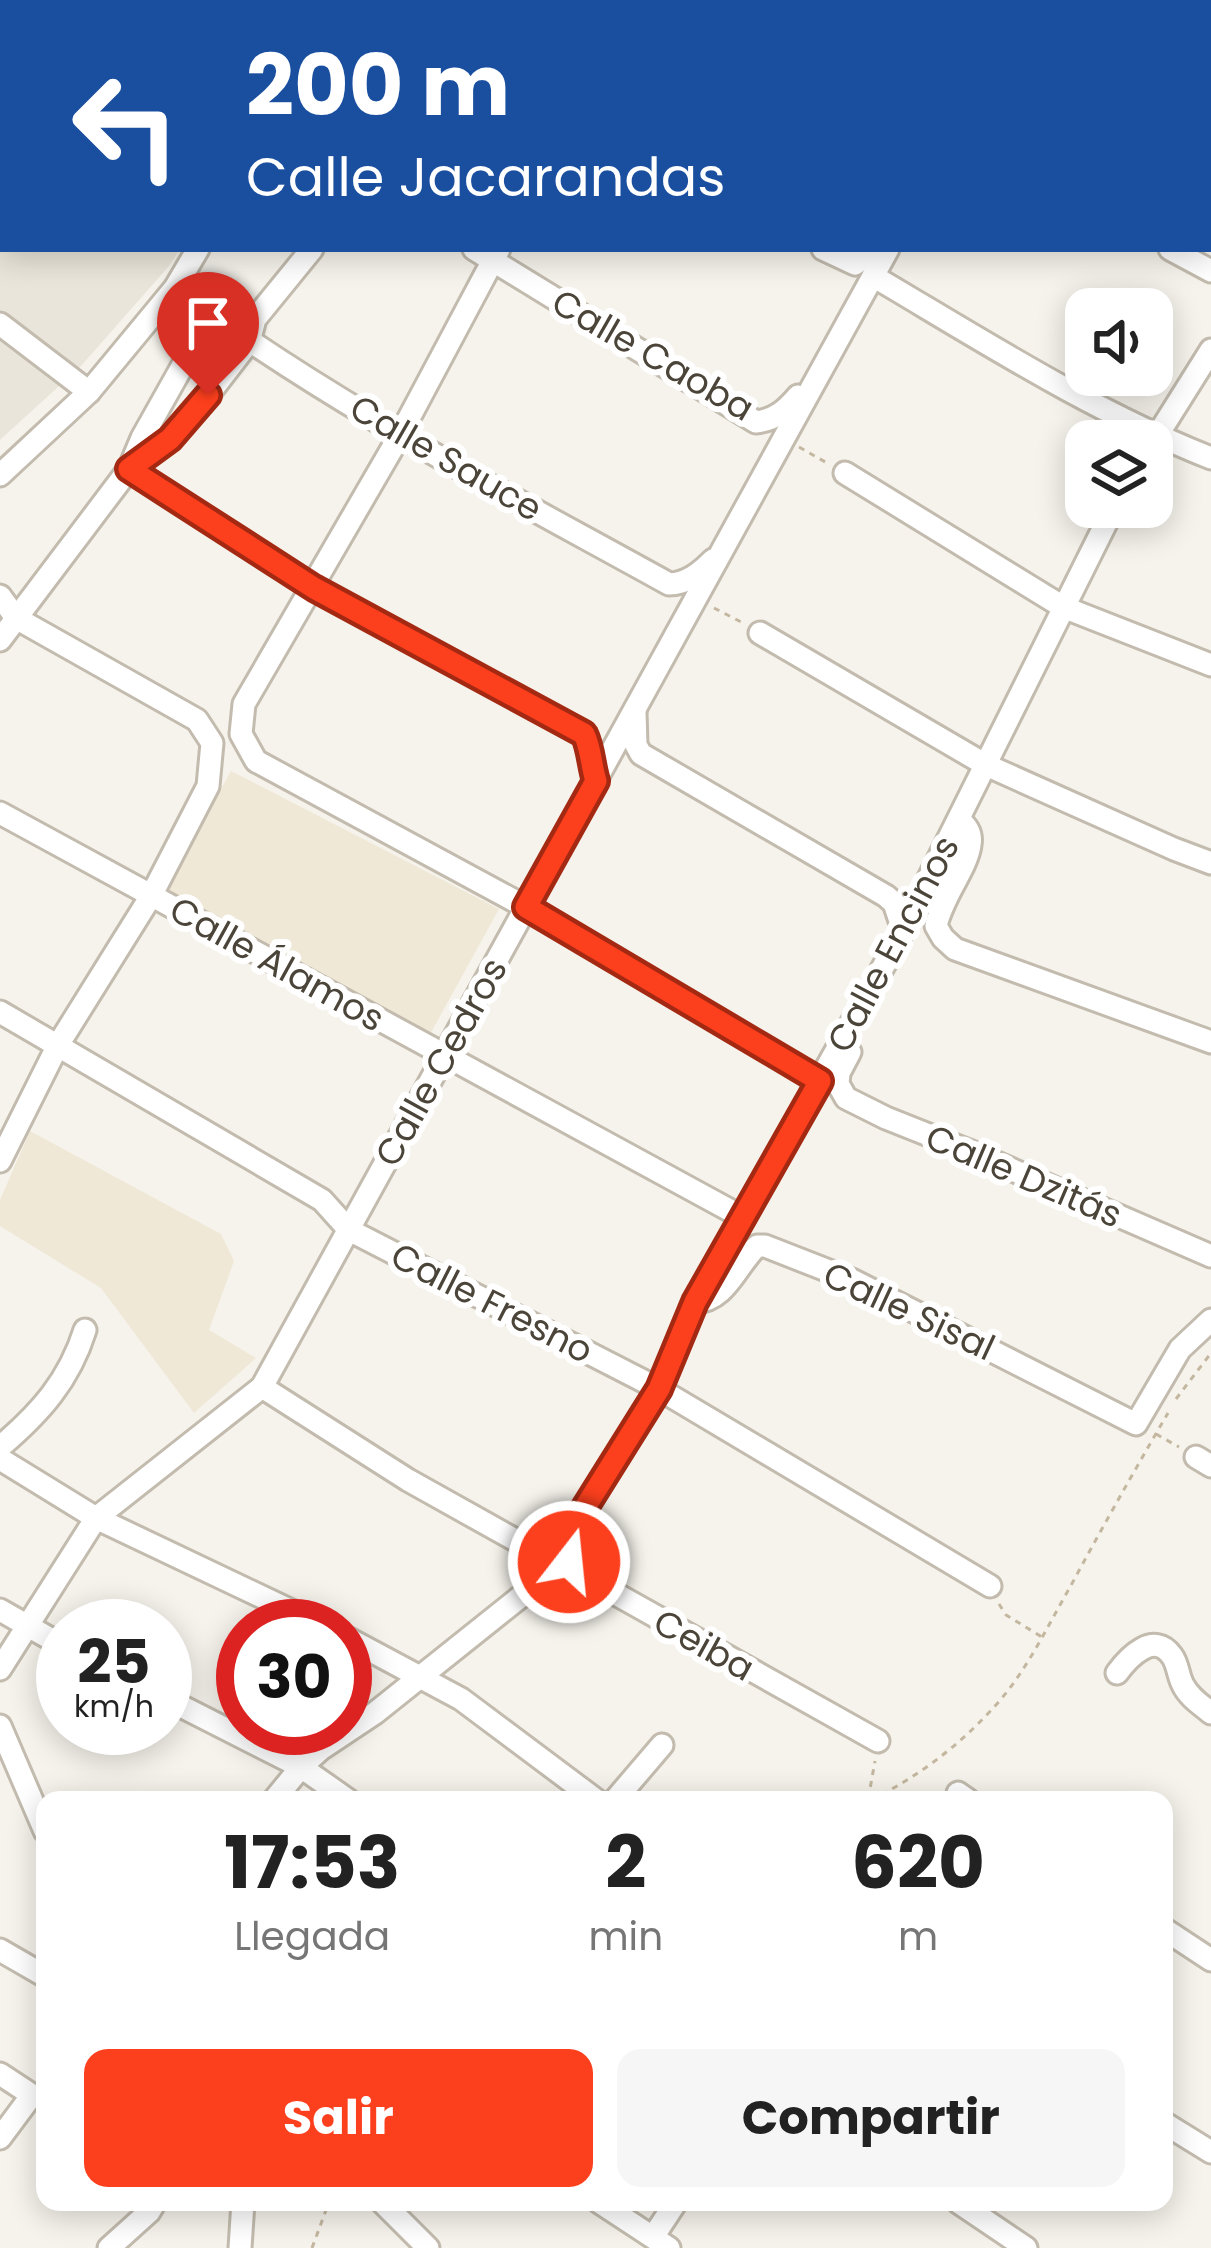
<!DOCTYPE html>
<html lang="es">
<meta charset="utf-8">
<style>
body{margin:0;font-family:Poppins,sans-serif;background:#f6f6f6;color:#222;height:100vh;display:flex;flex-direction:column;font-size:45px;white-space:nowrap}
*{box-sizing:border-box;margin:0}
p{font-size:39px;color:#767676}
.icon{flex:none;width:66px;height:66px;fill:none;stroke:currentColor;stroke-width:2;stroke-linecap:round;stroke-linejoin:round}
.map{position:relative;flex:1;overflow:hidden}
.details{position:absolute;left:36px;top:1791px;width:1137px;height:420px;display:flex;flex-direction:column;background:#fff;border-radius:24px;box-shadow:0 6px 30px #0003}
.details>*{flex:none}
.banner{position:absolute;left:0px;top:0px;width:1212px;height:252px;box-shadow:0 6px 30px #0003;background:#1a4fa0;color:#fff;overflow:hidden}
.tools{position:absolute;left:1065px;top:288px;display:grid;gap:24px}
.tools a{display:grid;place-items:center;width:108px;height:108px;border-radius:24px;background:#fff;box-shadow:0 6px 30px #0003;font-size:60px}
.speed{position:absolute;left:36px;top:1599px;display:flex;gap:24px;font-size:60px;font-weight:700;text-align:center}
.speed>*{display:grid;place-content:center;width:156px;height:156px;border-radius:50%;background:#fff;box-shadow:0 6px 30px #0003;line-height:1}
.speed small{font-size:30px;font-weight:400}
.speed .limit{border:18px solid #d22;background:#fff;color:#111}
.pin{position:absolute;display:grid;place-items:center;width:102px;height:102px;color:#fff;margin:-123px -51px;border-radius:50% 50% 50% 0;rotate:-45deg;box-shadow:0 0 12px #0007}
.pin .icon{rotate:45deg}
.me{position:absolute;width:132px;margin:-66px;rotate:16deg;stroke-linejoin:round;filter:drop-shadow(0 0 9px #0008)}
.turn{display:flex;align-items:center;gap:42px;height:252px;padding:0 48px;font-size:54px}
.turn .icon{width:156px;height:156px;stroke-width:2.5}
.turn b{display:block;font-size:84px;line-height:102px}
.eta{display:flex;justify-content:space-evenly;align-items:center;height:204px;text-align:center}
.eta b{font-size:72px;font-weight:700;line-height:84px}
.cta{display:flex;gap:24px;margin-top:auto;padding:24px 48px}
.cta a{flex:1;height:138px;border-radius:24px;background:#fc3f1d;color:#fff;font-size:48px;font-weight:700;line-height:138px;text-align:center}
.cta a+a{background:#f6f6f6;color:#222}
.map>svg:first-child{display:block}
</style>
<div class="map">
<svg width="1211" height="2248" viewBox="0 0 1211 2248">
<rect width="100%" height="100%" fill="#f6f3ec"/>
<path fill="#eae5da" d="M 0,0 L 304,0 L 303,3 L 3,3 L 3,249 L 180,249 L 169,266 L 81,366 L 0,440 Z"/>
<g fill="#efe8d6">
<path d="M 231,771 L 499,909 L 428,1038 L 164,891 Z"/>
<path d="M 30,1131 L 221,1234 L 234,1261 L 209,1330 L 256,1358 L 194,1413 L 101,1288 L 0,1226 L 0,1200 Z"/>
</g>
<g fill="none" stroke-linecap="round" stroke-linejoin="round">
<g stroke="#c2bbae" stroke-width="27">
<g id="minor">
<path d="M 67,0 L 71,3"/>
<path d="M 732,0 L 737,3"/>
<path d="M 1074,0 L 1080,3"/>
<path d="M 320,3 L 321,0"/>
<path d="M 444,3 L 446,0"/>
<path d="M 623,3 L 624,0"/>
<path d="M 1023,3 L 1025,0"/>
<path d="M 1209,71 L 1211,72"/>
<path d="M 0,158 L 3,160"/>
<path d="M 474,249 L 756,422 C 775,420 786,410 798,396"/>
<path d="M 499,249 L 400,435 L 244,704 L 241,734 L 256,761 L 526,907 L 820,1081"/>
<path d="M 823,249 L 855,264 L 874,249"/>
<path d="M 1170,249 L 1211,271"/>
<path d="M 873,276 C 983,341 1092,411 1211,458"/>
<path d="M 175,288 C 329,403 501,491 669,584 C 687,584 701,572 713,560"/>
<path d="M 0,324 L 89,392"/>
<path d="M 1152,444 L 1211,350"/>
<path d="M 130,468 L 170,439 L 208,395 L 249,342 L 255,319 L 312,249"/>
<path d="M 129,469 L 314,588 L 583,735 C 591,748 591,765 596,780"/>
<path d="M 845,473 L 1063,607 L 1211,665"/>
<path d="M 0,475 L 89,392 L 175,288 L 198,249"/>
<path d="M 0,596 L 16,618 L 197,720 L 212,743 L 208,786 L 151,896 L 58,1045 L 0,1161"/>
<path d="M 760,633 L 986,765 L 1174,849 L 1211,863"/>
<path d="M 0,640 L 129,469 L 142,438 L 211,315"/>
<path d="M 635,712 L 636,745 L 641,754 L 886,896 L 894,903 L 903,930"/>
<path d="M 0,813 L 744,1218"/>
<path d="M 959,820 C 967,826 972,834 970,845 C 967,868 942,897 936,926 L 943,938 L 955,949 L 1211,1042"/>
<path d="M 0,1012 L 322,1200 L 349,1230 L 659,1389 L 990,1586"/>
<path d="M 850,1052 L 839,1073 L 838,1084 L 846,1098 L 886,1118 L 969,1151 L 1211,1256"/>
<path d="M 695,1302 C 726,1301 736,1266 757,1246 L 765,1246 L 852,1280 L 1136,1424 L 1180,1349 L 1211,1320"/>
<path d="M 262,1387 L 408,1480 L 551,1560"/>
<path d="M 0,1447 C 40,1413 69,1381 85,1330"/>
<path d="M 1196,1457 L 1211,1466"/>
<path d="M 0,1459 L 96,1518 L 323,1626"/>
<path d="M 575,1531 L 569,1563 L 573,1570 L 878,1741"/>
<path d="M 0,1610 L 63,1646"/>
<path d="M 345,1637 L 461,1699 L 596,1800"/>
<path d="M 0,1669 L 96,1518 L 262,1387 L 888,249"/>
<path d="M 1117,1673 C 1128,1658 1154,1630 1172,1656 C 1178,1664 1178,1676 1183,1685 C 1189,1697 1200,1704 1211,1713"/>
<path d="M 165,1698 L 301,1767 L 348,1800"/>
<path d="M 0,1726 L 45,1831"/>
<path d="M 958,1793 L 968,1800"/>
<path d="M 274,1800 L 301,1767 L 321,1749 L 375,1713 L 529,1590 L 551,1560 L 659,1389 L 695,1302 L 896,944 L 1114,507"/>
<path d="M 615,1800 L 662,1745"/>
<path d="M 1164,1929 L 1211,1960"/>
<path d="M 0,1950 L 45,1976"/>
<path d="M 0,2074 L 32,2095"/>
<path d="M 1164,2123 L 1211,2152"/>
<path d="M 0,2138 L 32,2095"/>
<path d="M 382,2202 L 428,2248"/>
<path d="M 599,2202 L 669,2248"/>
<path d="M 958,2202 L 1026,2248"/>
<path d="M 653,2237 L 676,2202"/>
<path d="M 109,2248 L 149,2212 L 155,2202"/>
<path d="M 240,2248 L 243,2202"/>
</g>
</g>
<g stroke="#c4b79f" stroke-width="3" stroke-dasharray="6 6" stroke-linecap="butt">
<path d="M 799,447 L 827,463"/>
<path d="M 714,608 L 743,623"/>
<path d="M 1176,1399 L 1211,1353"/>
<path d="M 1156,1434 L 1179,1447"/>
<path d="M 999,1604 L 1006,1615 L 1042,1637"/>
<path d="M 874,1798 L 870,1789 L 875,1761"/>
<path d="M 871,1800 C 918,1777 960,1745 995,1706 C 1026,1672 1046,1629 1069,1589 C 1101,1530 1134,1471 1168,1413"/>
<path d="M 312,2248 L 329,2202"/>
</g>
<use href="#minor" stroke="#fff" stroke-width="21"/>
</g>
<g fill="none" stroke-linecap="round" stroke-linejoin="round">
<g stroke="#a42913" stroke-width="30">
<path id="route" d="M 208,395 L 170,439 L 129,469 L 314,588 L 584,734 C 591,748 591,765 596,781 L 526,907 L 820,1081 L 695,1302 L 659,1389 L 574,1525 L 576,1536 L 569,1562"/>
</g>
<use href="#route" stroke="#fc3f1d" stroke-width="21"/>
</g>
<g text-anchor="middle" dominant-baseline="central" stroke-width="12" stroke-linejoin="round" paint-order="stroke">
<g font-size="36" fill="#4b4439" stroke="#fff">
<text transform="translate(653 355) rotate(30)">Calle Caoba</text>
<text transform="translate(446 458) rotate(30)">Calle Sauce</text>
<text transform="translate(893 944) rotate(-62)">Calle Encinos</text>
<text transform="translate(277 964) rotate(29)">Calle Álamos</text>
<text transform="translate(441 1062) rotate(-61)">Calle Cedros</text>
<text transform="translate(1024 1176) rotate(23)">Calle Dzitás</text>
<text transform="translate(492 1303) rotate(27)">Calle Fresno</text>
<text transform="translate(909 1311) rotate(25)">Calle Sisal</text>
<text transform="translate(704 1645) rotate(29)">Ceiba</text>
</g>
</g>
</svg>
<div class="tools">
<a><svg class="icon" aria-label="sound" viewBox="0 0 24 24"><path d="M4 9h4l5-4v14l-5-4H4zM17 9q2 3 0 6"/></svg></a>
<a><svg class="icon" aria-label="layers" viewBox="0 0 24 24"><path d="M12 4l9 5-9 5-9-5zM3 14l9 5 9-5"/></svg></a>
</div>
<div class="speed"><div>25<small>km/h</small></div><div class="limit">30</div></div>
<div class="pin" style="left:208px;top:395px;background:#d93025"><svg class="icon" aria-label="arrive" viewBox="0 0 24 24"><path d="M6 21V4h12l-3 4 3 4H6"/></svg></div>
<svg class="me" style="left:569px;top:1562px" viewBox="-20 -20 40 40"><circle r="17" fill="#fc3f1d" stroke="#fff" stroke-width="3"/><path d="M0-11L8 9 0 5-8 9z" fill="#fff"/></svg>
<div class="banner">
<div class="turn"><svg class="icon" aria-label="left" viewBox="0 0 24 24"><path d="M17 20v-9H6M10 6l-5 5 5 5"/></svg><div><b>200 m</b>Calle Jacarandas</div></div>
</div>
<section class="details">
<div class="eta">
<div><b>17:53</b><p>Llegada</p></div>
<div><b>2</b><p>min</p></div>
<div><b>620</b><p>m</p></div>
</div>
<div class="cta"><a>Salir</a><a>Compartir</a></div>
</section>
</div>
